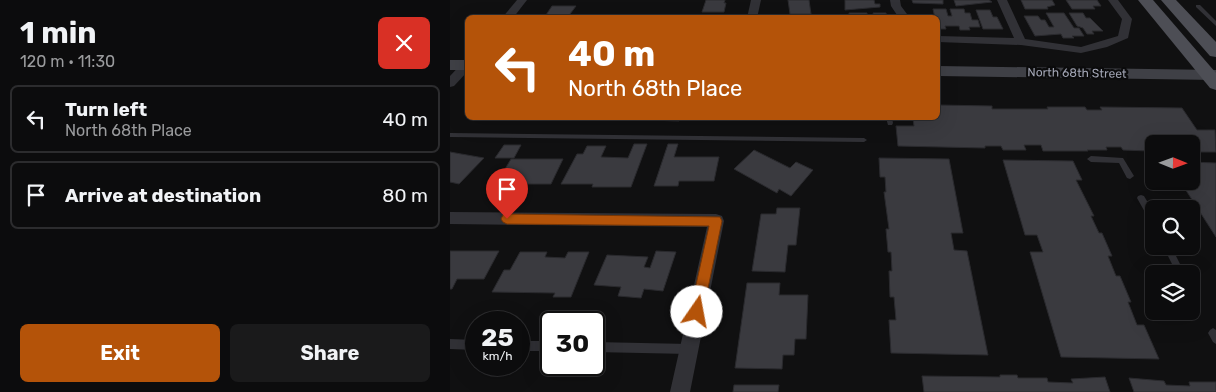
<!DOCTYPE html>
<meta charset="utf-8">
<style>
body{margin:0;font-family:Rubik,sans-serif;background:#1a1a1b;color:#f1f3f6;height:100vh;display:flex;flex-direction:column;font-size:19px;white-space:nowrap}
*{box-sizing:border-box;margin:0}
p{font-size:16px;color:#9a9b9d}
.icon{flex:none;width:28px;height:28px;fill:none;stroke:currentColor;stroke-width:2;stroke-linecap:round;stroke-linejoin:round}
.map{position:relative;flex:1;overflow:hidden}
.sheet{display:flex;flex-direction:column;background:#0c0c0d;width:450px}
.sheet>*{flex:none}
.guide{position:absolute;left:15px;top:15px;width:475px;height:105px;border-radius:8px;box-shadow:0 5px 20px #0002,0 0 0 1px #2c2c2e;background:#b45309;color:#fff;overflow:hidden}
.needle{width:32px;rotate:91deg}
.tools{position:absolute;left:695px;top:135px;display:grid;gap:10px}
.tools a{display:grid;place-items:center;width:55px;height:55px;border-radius:8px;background:#0c0c0d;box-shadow:0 5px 20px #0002,0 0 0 1px #2c2c2e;font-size:25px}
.speed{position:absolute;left:15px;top:311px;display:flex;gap:10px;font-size:25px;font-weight:700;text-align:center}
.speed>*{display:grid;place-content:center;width:65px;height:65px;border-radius:50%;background:#0c0c0d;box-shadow:0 5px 20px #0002,0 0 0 1px #2c2c2e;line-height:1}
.speed small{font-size:12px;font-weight:400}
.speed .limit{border:2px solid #111;border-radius:8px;background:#fff;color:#111}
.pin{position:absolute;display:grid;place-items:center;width:42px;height:42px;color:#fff;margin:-51px -21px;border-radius:50% 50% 50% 0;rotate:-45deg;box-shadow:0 0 5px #0007}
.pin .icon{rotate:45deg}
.me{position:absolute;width:55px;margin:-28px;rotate:12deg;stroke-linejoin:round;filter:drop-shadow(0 0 4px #0008)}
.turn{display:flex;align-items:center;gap:18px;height:105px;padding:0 20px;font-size:22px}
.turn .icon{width:65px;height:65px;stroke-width:2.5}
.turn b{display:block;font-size:35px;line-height:42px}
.round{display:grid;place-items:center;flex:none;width:52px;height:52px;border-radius:8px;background:#1a1a1b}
.overview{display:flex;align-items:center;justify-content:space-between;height:85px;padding:0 20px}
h1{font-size:30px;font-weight:700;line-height:38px}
.action{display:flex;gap:10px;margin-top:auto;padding:10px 20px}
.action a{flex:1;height:58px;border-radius:8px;background:#b45309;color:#fff;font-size:20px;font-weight:700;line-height:58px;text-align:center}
.action a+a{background:#1a1a1b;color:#f1f3f6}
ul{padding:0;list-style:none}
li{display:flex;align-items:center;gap:15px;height:68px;margin:0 10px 8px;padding:0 10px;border:2px solid #2c2c2e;border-radius:8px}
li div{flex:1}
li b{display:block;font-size:19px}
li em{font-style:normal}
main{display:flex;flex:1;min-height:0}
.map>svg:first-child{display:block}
</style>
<main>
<section class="sheet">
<div class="overview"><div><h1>1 min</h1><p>120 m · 11:30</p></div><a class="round" style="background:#d93025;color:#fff"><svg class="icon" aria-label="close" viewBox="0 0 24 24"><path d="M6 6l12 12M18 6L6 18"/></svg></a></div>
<ul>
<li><svg class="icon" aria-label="left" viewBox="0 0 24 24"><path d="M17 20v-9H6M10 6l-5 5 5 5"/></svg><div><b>Turn left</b><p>North 68th Place</p></div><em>40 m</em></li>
<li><svg class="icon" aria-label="arrive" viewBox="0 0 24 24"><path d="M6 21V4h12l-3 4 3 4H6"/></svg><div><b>Arrive at destination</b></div><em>80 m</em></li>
</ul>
<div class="action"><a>Exit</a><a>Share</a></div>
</section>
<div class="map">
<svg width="766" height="392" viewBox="0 0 766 392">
<rect width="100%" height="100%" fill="#101011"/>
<g fill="#3a3a3f" stroke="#2a2a2e">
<path d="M 256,0 L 275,0 L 274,3 L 276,3 L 274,12 L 252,12 Z"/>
<path d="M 338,0 L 359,0 L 361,14 L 340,14 Z"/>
<path d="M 395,0 L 424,0 L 425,4 L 430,4 L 430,7 L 395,10 Z"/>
<path d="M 462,0 L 493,0 L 493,4 L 463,3 Z"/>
<path d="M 504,0 L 539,0 L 542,2 L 506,6 Z"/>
<path d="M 571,0 L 602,0 L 605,5 L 597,7 L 598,9 L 575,9 Z"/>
<path d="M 616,0 L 647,0 L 651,6 L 643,6 L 645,9 L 622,9 Z"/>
<path d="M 102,6 L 126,6 L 117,18 L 94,18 Z"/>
<path d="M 483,9 L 496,9 L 498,16 L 502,16 L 500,9 L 514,9 L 515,13 L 520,13 L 522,20 L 528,20 L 530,27 L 519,27 L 520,30 L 510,30 L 509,26 L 495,26 L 496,29 L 488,29 L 488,18 L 485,18 Z"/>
<path d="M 526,10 L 540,10 L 543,17 L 547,17 L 553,29 L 533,29 Z"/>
<path d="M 399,13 L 417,13 L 417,16 L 424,16 L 423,13 L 436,13 L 437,18 L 399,18 Z"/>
<path d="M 596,13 L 614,13 L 624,28 L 629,28 L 634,36 L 622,36 L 624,38 L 613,38 L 611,34 L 585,36 L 574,16 L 588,16 L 591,20 L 595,20 L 599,27 L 604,27 Z"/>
<path d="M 619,13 L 633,13 L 636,18 L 640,18 L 653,31 L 642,31 L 644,34 L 637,34 L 633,28 L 627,26 Z"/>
<path d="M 488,105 L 542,106 L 542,109 L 598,109 L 597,107 L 635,107 L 637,110 L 652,110 L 650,107 L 732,108 L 747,130 L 765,130 L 766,152 L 741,152 L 741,144 L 704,144 L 704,147 L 696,147 L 699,151 L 673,150 L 671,147 L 656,147 L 657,150 L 637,150 L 638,151 L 593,151 L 591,145 L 574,145 L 576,150 L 553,150 L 551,146 L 535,146 L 535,148 L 448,146 L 446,126 L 464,126 L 463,118 L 488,118 Z"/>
<path d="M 200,118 L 230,118 L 229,121 L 199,120 Z"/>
<path d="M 329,118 L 355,118 L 356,120 L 329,120 Z"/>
<path d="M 184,144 L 197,144 L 181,187 L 142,187 L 143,184 L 111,184 L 127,154 L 133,154 L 137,146 L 156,146 L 151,157 L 178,158 Z"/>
<path d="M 218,144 L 228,144 L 224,157 L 269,157 L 264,181 L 229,181 L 228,186 L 204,186 Z"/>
<path d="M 54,145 L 71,145 L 64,158 L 45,158 Z"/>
<path d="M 304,150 L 340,168 L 346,162 L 363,170 L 341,196 L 329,189 L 327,193 L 284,169 Z"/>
<path d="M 0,152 L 34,158 L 9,184 L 0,182 Z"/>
<path d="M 429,158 L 499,159 L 513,233 L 501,233 L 504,250 L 517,251 L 538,355 L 441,353 L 439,320 L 446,320 L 444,297 L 440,297 L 439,271 L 442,271 L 441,252 L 438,252 L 436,229 L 439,229 L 434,192 L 436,192 L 435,177 L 430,177 Z"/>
<path d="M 61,159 L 113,159 L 101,184 L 46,184 Z"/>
<path d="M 553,160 L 623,161 L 632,180 L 626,180 L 644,216 L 641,216 L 649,233 L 652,233 L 662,256 L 658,256 L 666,276 L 670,276 L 681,302 L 678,302 L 687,325 L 694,325 L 709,359 L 611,357 L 580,252 L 593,252 L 587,235 L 575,235 Z"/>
<path d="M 741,162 L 766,163 L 766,237 L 730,181 L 741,181 Z"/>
<path d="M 327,208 L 350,208 L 346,245 L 338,245 L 335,272 L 302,271 L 311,214 L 326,214 Z"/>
<path d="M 0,251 L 49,251 L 34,279 L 7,279 L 2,289 L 0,289 Z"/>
<path d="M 206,251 L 226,252 L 213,291 L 194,289 L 191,298 L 168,296 L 171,287 L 144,285 L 157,255 L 198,257 L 194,267 L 200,268 Z"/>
<path d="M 70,252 L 97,252 L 95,257 L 115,258 L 118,252 L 139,252 L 121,297 L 103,297 L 105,293 L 42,292 L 54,270 L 60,270 Z"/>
<path d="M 297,283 L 330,283 L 329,295 L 358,295 L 356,339 L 345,339 L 344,355 L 333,355 L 332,369 L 285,368 Z"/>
<path d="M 550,375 L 567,375 L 568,378 L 597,378 L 598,382 L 623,383 L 621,379 L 655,377 L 660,392 L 474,392 L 472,376 L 550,377 Z"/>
<path d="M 679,378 L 714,381 L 716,385 L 740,386 L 739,382 L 766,382 L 766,392 L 684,392 Z"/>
<path d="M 284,385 L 329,385 L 328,392 L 283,392 Z"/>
</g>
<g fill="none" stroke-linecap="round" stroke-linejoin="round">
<g fill="#313136" fill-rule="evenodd">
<path d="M 746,5 L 750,5 L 766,21 L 766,26 L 746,7 Z"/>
<path d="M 436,118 L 442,118 L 443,123 L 442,125 L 438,125 Z"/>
<path d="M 0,133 L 414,138 L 417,140 L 414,142 L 0,137 Z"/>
<path d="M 641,156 L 673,158 L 684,176 L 680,179 L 677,178 L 669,163 L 641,162 L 637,159 Z"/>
<path d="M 691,195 L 694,196 L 704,213 L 704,224 L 701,223 L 687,198 L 688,196 Z"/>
<path d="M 713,246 L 721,246 L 735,274 L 727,274 Z"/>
<path d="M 741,288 L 744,289 L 749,300 L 748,303 L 745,304 L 741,302 Z"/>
<path d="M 763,328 L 766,330 L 766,344 L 763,342 L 758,333 L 760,330 Z"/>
<path d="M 0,339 L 26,340 L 26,350 L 0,349 Z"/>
<rect x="69" y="341" width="32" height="10"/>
<path d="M 144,342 L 239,344 L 242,346 L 244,349 L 242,352 L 239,354 L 144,352 Z"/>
</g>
<g fill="#313136" fill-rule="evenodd">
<path d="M 67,0 L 77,0 L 63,18 L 52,18 Z"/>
<path d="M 301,0 L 311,0 L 307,18 L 297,18 Z"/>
<path d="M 440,0 L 450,0 L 451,6 L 460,18 L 449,18 L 441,6 Z"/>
<path d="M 547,0 L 557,0 L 575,39 L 631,47 L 668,36 L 672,19 L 658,0 L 668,0 L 682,19 L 678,38 L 657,47 L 631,53 L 571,45 L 488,42 L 488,36 L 564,38 Z"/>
<path d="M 18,60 L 18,71 L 4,86 L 0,87 L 0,76 L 14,61 Z"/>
<path d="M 0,212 L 266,214 L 272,216 L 274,221 L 240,392 L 220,392 L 257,227 L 0,224 Z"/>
</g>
<g fill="#3f4046" fill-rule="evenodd">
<rect x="0" y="60" width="18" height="10"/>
<path d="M 488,66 L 766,70 L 766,80 L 488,76 Z"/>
</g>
<g fill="#4d4e55" fill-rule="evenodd">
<path d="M 688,0 L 703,0 L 766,73 L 766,90 L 760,88 Z"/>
<path d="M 711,0 L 726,0 L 766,42 L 766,57 L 760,56 Z"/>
</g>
</g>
<path fill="#b45309" stroke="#753606" d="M 57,214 L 270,217 L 272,221 L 252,317 L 247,319 L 242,317 L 240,312 L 259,226 L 57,224 L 53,222 L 51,219 L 53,215 Z"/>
<g text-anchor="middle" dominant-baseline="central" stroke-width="4.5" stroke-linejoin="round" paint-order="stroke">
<g font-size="12" fill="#a1a4b3" stroke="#0b0b0c">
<text transform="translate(627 73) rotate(1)">North 68th Street</text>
</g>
</g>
</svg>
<div class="tools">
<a><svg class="needle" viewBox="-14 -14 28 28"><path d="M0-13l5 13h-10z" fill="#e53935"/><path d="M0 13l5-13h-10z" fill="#9a9b9d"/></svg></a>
<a><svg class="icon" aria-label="search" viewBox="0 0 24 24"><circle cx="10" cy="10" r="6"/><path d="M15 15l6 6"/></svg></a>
<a><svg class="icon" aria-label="layers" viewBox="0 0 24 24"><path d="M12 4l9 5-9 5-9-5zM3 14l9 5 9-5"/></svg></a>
</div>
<div class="speed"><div>25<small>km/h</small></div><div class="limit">30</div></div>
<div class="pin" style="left:57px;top:219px;background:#d93025"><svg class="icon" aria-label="arrive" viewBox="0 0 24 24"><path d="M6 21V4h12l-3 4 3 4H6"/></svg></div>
<svg class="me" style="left:247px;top:312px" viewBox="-20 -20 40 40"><circle r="19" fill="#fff"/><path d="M0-13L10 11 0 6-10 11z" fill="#b45309"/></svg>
<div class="guide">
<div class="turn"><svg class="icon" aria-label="left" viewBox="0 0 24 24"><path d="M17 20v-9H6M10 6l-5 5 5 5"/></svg><div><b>40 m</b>North 68th Place</div></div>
</div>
</div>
</main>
